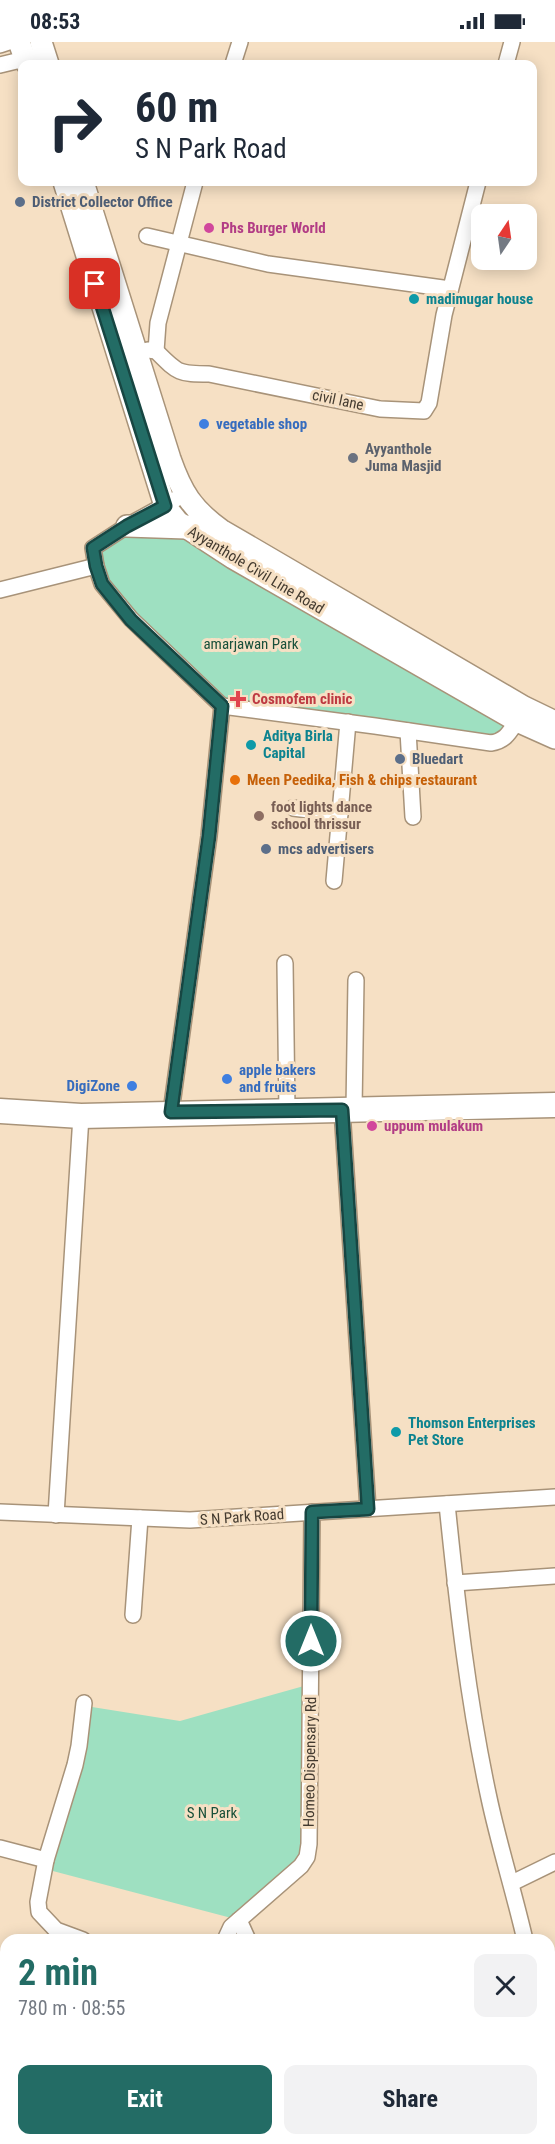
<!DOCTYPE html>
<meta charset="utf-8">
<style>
body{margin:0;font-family:"Roboto Condensed",sans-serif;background:#f2f2f3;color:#1f2937;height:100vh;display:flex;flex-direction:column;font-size:22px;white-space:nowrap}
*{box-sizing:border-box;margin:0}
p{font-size:20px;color:#747a83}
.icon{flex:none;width:33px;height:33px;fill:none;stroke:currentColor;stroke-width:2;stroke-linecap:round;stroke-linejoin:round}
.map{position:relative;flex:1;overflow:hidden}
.side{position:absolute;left:0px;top:1892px;width:555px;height:212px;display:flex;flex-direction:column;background:#fff;border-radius:18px 18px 0 0;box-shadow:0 3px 15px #0003}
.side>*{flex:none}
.guide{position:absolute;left:18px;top:18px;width:519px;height:126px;border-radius:12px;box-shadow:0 3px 15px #0003;background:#fff;color:#1f2937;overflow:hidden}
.needle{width:39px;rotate:13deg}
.fabs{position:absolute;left:471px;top:162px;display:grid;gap:12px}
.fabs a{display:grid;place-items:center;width:66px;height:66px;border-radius:12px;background:#fff;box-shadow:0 3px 15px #0003;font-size:30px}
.pin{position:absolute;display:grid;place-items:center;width:51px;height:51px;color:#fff;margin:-26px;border-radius:12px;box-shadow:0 3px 9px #0006}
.me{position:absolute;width:66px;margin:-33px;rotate:0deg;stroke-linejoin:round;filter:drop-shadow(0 0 4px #0008)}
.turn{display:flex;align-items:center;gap:21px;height:126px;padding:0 18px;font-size:27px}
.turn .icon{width:78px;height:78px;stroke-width:2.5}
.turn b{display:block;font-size:42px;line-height:51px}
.round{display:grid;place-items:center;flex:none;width:63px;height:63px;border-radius:12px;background:#f2f2f3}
.head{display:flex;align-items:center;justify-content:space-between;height:102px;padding:0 18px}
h1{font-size:36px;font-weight:700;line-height:45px;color:#236c65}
.cta{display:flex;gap:12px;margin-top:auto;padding:12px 18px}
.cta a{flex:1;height:69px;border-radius:12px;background:#236c65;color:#fff;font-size:24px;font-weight:700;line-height:69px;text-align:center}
.cta a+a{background:#f2f2f3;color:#1f2937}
.status{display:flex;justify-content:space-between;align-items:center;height:42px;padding:0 30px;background:#fff;direction:ltr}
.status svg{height:16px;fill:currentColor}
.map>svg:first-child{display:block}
</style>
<div class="status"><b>08:53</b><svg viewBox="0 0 49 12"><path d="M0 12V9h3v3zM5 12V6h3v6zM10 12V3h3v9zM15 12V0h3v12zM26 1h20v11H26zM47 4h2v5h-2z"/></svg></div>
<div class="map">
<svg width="555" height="2102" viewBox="0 0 555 2102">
<rect width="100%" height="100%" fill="#f6e0c4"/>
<g fill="#9ee0c1">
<path d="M 127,485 L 185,488 L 516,680 L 500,699 L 223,664 L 102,542 L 93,507 Z"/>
<path d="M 311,1642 L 307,1815 L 239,1878 L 49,1828 L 92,1665 L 180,1679 Z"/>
</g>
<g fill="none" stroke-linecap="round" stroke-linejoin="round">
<g stroke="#a89379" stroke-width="18">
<g id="street">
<path d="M 0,3 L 9,0"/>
<path d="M 233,22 L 240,0"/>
<path d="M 506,22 L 512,0"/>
<path d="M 0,23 L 33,15"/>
<path d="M 147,194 L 268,222 L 450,247"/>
<path d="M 156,309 L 158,281 L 195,140"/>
<path d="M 137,311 L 148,308 L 156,309 C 178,331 178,332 209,332 L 380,367 L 424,369 L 429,361 L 444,273 L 478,140"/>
<path d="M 0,548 L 96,524"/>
<path d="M 222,664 L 375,684 L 491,701 C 505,699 509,691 517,679"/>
<path d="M 408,689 L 413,775"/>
<path d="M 293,766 L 340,772"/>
<path d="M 334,839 L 348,680"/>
<path d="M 285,921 L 287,1069"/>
<path d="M 354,1067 L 356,938"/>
<path d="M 342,1068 L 368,1467"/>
<path d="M 171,1070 L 209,794 L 222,664 L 131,577 L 102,542 L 96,524 L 93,506 L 127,484 L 185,452"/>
<path d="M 447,1462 C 457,1560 468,1659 489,1756 C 499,1803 514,1850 525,1898"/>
<path d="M 0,1470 L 190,1478 L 555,1455"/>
<path d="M 56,1473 L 81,1074"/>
<path d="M 455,1541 L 555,1534"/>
<path d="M 133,1573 L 140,1476"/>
<path d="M 0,1806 L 46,1818 L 75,1723 L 79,1704 L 84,1661"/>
<path d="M 46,1818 L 38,1860 L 39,1870 L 56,1888 L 83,1898"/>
<path d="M 512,1841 L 555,1820"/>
<path d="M 239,1878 L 248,1898"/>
<path d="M 225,1898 L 231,1885 L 301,1824 L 307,1815 L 309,1802 L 312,1470"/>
<path d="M 549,2005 L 555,2076"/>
<path d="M 0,2066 L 6,2072"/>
<path d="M 29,2097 L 34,2102"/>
<path d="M 120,2097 L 123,2102"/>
<path d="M 233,2097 L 236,2102"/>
<path d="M 87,2102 L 93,2097"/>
</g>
</g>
<g stroke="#a89379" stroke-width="24">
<g id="secondary">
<path d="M 19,0 L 27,22"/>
<path d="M 41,0 L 48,22"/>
<path d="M 64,140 L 165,464 L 178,480 L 233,516 L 517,679 L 555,696"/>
<path d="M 83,140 L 170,417 C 182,451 192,467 221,488 L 524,665 L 555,680"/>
<path d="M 127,484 L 186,486 L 189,484"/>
</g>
</g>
<g stroke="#a89379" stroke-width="27">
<path id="primary" d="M 0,1069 L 81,1074 L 555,1063"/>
</g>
<use href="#street" stroke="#fff" stroke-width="15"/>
<use href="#secondary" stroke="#fff" stroke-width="21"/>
<use href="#primary" stroke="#fff" stroke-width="24"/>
</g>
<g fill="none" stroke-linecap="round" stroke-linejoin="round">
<g stroke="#174642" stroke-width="15">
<path id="route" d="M 95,242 L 165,464 L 127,484 L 93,506 L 96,524 L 102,542 L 131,578 L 222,664 L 209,794 L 171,1070 L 342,1068 L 368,1467 L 312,1470 L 311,1599"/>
</g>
<use href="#route" stroke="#236c65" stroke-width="10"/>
</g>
<g fill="#5c6f8a" stroke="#f6e0c4" stroke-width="2">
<circle cx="20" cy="160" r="6"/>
<circle cx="400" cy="717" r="6"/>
<circle cx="266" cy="807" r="6"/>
</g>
<g fill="#d1479c" stroke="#f6e0c4" stroke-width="2">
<circle cx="209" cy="186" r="6"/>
<circle cx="372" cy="1084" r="6"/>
</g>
<g fill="#0f9aa8" stroke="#f6e0c4" stroke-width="2">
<circle cx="414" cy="257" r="6"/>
<circle cx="251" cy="703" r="6"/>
<circle cx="396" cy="1390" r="6"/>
</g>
<g fill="#3f7fe0" stroke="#f6e0c4" stroke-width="2">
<circle cx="204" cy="382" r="6"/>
<circle cx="227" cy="1037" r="6"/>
<circle cx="132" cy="1044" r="6"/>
</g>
<circle fill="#6b7280" stroke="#f6e0c4" stroke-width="2" cx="353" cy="416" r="6"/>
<path fill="#e0444e" stroke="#f6e0c4" stroke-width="2" d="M235 648h6v6h6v6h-6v6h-6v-6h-6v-6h6z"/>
<circle fill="#e8710a" stroke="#f6e0c4" stroke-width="2" cx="235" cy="738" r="6"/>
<circle fill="#8d6e63" stroke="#f6e0c4" stroke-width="2" cx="259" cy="774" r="6"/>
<g text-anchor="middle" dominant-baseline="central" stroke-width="6" stroke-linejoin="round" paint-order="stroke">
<g font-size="15" font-weight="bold" fill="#4e5e75" stroke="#f6e0c4" text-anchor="start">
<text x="32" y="160">District Collector Office</text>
<text x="412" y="717">Bluedart</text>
<text x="278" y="807">mcs advertisers</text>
</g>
<g font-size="15" font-weight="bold" fill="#b23c85" stroke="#f6e0c4" text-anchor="start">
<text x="221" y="186">Phs Burger World</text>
<text x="384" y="1084">uppum mulakum</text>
</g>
<g font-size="15" font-weight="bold" fill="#0d838f" stroke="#f6e0c4" text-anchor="start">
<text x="426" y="257">madimugar house</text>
<text x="263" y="694">Aditya Birla<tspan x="263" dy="17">Capital</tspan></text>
<text x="408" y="1381">Thomson Enterprises<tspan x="408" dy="17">Pet Store</tspan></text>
</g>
<g font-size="15" fill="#433a2f" stroke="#f6e0c4">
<text transform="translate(338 358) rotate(12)">civil lane</text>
<text transform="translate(256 528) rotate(31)">Ayyanthole Civil Line Road</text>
<text transform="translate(242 1475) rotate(-4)">S N Park Road</text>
<text transform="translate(310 1720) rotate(-89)">Homeo Dispensary Rd</text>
</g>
<g font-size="15" font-weight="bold" fill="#366cbe" stroke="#f6e0c4" text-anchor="start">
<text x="216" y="382">vegetable shop</text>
<text x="239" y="1028">apple bakers<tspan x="239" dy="17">and fruits</tspan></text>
<text x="120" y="1044" text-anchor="end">DigiZone</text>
</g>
<g font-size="15" font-weight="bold" fill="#5b616d" stroke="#f6e0c4" text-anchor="start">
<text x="365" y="407">Ayyanthole<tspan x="365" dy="17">Juma Masjid</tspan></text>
</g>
<g font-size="15" fill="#18503a" stroke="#f6e0c4">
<text x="251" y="602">amarjawan Park</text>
<text x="212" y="1771">S N Park</text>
</g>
<g font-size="15" font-weight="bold" fill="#be3a42" stroke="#f6e0c4" text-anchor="start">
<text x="252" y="657">Cosmofem clinic</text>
</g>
<g font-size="15" font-weight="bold" fill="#c56008" stroke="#f6e0c4" text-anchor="start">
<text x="247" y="738">Meen Peedika, Fish &amp; chips restaurant</text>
</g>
<g font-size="15" font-weight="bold" fill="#785e54" stroke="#f6e0c4" text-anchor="start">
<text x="271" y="765">foot lights dance<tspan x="271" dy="17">school thrissur</tspan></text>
</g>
</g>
</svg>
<div class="fabs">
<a><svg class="needle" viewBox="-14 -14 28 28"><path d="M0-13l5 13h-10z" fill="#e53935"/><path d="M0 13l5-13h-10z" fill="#747a83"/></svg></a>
</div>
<div class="pin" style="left:95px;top:242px;background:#d93025"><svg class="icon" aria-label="arrive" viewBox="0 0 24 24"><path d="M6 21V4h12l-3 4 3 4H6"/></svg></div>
<svg class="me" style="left:311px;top:1599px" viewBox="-20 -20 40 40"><circle r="17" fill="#236c65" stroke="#fff" stroke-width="3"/><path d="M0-11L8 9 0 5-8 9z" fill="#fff"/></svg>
<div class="guide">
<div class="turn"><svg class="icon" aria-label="right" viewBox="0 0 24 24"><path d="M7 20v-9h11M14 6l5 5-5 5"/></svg><div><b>60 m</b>S N Park Road</div></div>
</div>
<section class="side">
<div class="head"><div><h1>2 min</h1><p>780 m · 08:55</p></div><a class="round"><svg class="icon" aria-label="close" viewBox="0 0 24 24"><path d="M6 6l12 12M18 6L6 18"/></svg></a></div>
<div class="cta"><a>Exit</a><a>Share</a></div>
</section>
</div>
